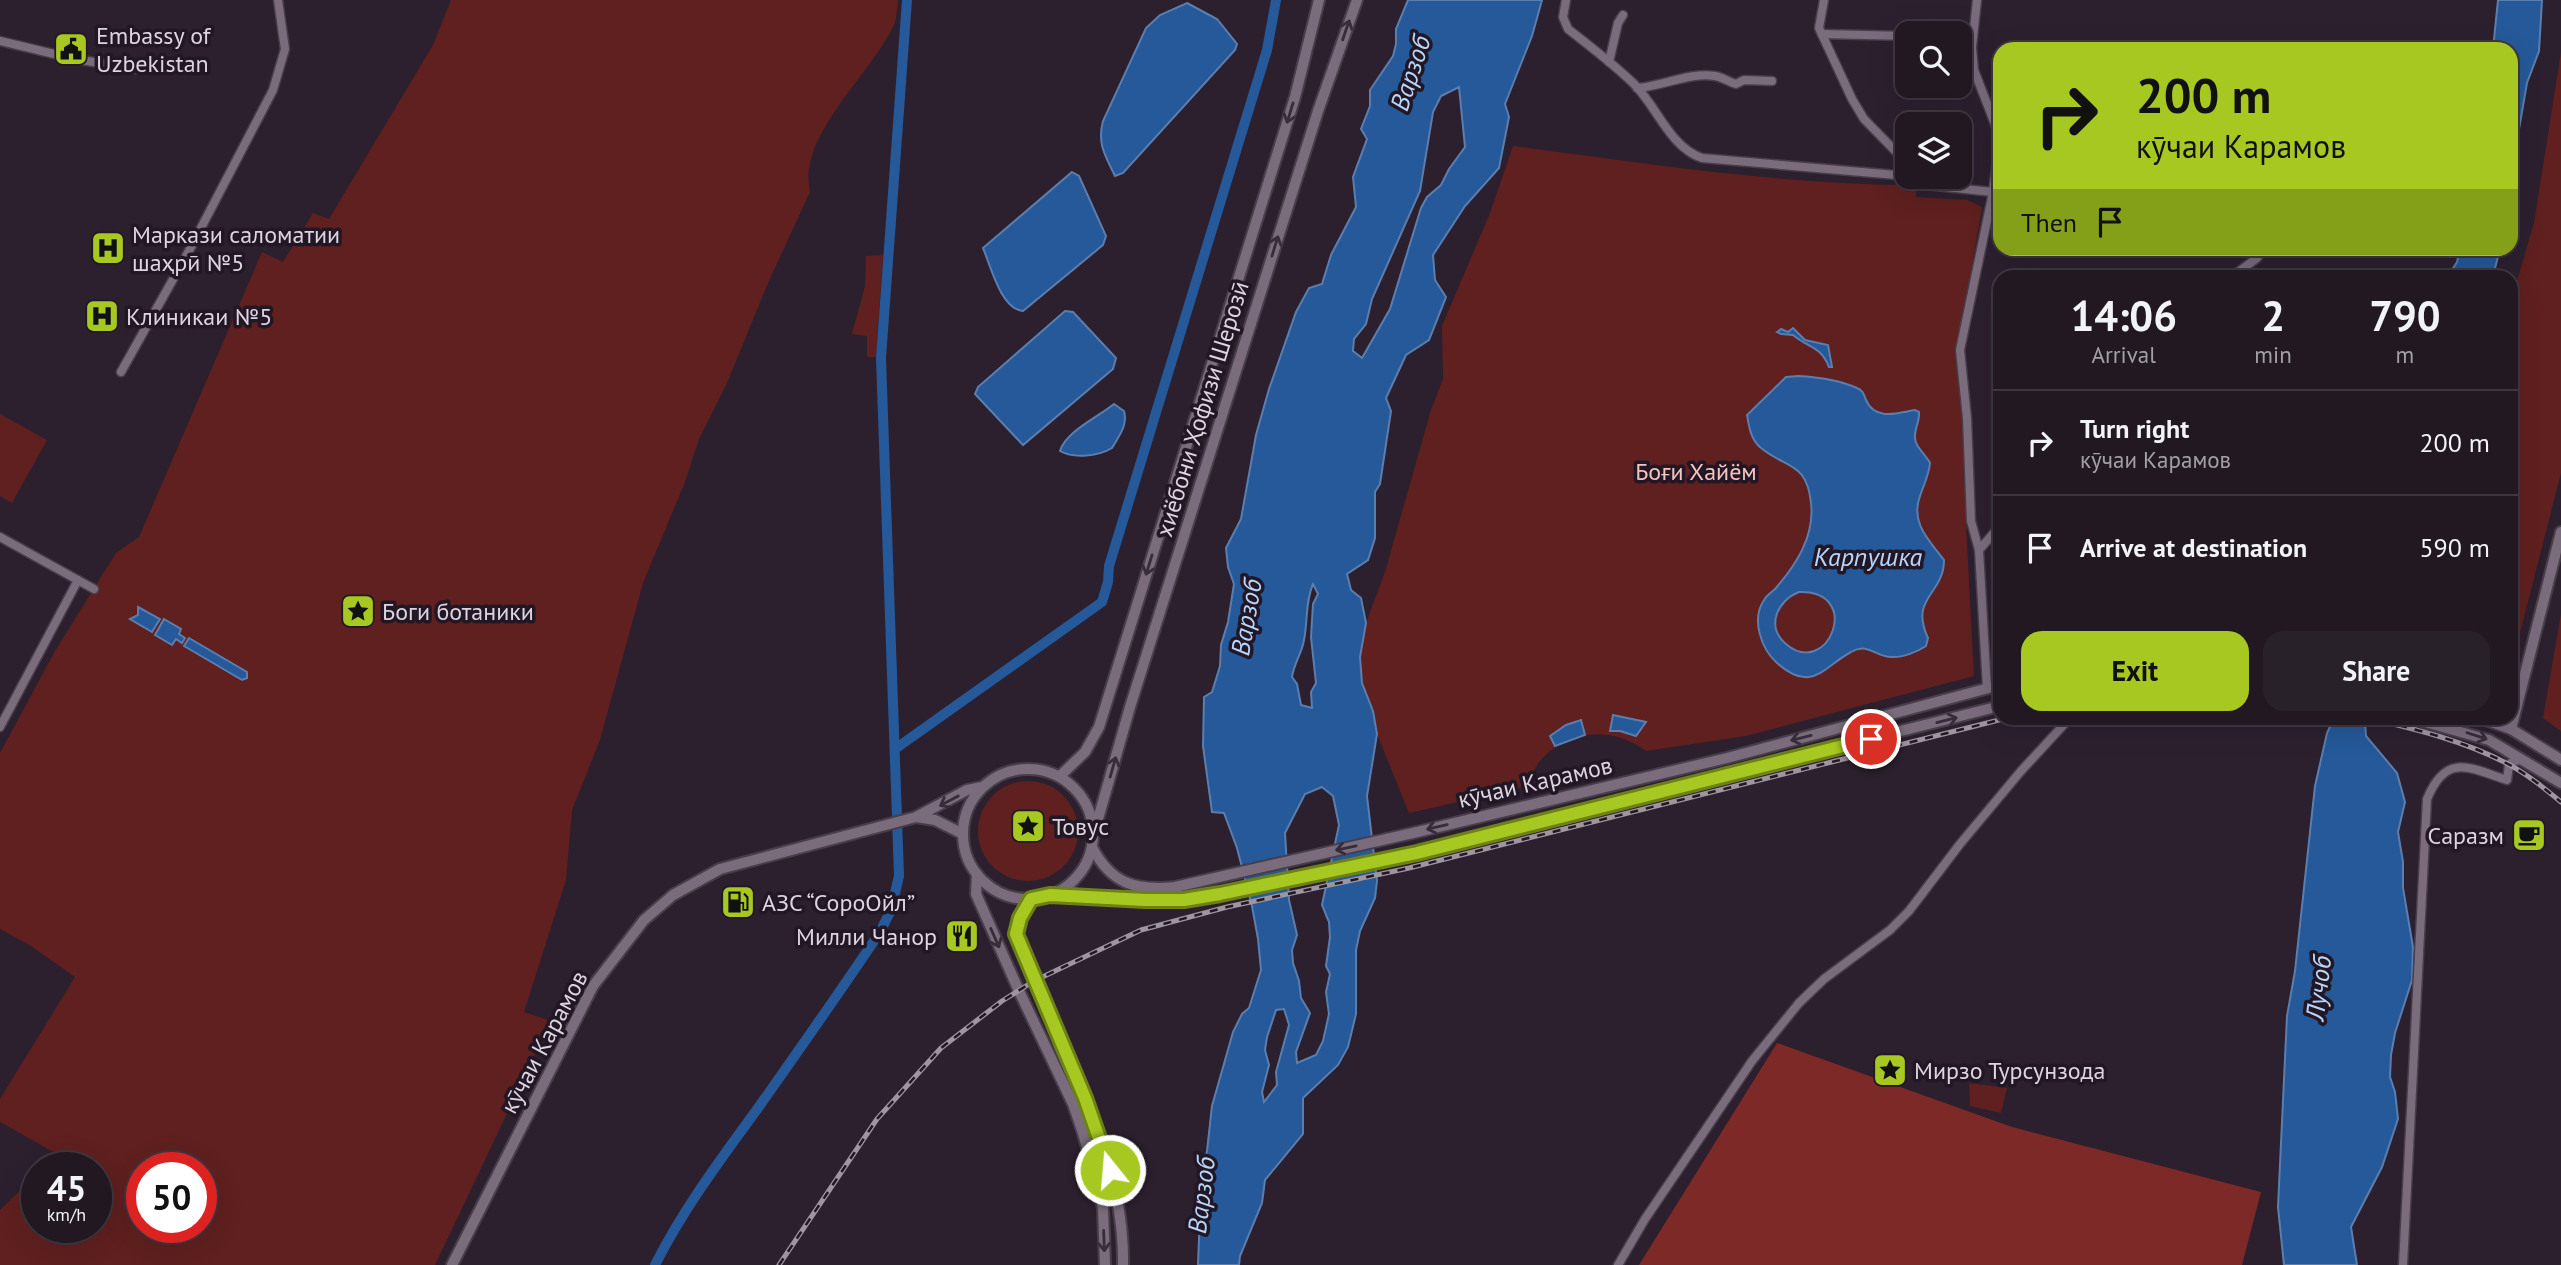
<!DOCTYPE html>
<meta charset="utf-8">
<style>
body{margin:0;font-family:"PT Sans",sans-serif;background:#29212a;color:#f1f3f6;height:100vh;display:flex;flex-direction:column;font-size:26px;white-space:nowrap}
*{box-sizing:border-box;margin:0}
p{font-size:23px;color:#a2a0a5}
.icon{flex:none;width:38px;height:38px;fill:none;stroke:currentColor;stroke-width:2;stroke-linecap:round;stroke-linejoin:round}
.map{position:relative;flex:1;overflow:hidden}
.side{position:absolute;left:1993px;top:270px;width:525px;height:455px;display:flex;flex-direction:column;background:#211822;border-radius:21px;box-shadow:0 7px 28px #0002,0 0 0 2px #3e3740}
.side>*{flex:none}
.hud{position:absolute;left:1993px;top:42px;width:525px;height:214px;border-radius:21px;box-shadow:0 7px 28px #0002,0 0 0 2px #3e3740;background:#a6c820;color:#111;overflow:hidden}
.buttons{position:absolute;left:1895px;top:21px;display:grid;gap:14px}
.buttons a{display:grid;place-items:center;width:77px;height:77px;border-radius:14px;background:#211822;box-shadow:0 7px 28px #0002,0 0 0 2px #3e3740;font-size:35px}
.speed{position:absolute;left:21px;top:1152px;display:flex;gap:14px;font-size:35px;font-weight:700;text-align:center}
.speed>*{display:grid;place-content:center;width:91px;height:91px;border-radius:50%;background:#211822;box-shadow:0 7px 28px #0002,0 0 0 2px #3e3740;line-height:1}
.speed small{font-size:18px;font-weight:400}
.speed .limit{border:10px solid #d22;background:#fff;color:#111}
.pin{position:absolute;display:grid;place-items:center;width:60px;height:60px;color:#fff;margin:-30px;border:4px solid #fff;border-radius:50%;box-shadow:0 2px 7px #0007}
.me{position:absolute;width:77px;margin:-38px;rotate:343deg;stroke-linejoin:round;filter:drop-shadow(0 0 5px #0008)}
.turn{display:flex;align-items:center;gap:24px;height:147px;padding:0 28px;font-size:32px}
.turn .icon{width:91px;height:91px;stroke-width:2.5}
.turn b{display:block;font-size:49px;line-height:60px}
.then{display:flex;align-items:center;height:66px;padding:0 28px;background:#0003;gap:14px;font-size:26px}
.eta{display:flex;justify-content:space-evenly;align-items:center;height:119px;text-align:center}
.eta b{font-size:42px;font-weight:700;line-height:49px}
.primary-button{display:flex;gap:14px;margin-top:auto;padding:14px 28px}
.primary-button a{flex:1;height:80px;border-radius:21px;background:#a6c820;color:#111;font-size:28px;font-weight:700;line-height:80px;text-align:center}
.primary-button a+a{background:#29212a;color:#f1f3f6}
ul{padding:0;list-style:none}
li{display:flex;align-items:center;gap:21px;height:105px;padding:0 28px;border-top:2px solid #3e3740}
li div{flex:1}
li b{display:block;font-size:26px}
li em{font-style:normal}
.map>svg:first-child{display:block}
</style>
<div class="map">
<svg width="2561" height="1265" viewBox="0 0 2561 1265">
<rect width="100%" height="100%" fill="#2c202e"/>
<g fill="#5f201f" fill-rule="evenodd">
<path d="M 451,0 L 898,0 C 897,8 897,19 893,27 C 871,74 797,136 810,192 L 768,283 L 727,383 L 699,439 L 685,482 L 643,583 L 600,740 L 572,810 L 566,880 L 524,1012 L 551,1021 L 435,1265 L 0,1265 L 0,1210 L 37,1174 L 37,1227 L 96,1227 L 96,1167 L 44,1167 L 57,1154 L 0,1122 L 0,1099 L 75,977 L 31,946 L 0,929 L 0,753 L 55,651 L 116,553 L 139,537 L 262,252 L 283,262 L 313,213 L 329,219 L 433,45 ZM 142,1167 L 201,1167 L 201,1227 L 142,1227 Z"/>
<path d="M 2561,52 L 2561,473 L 2511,668 L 2511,301 L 2534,223 Z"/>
<path d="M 1513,146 C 1647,163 1781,185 1916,185 L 1916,197 L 1967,200 L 1982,207 L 1966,303 L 1956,345 L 1956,365 L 1963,390 L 1966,525 L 1974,676 L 1746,736 L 1646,751 C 1612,726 1568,729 1540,761 C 1534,768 1531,778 1528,786 L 1409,813 L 1377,734 L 1373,711 L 1362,683 L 1360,657 L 1366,623 L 1385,572 L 1431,410 L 1443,379 L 1442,326 L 1490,213 Z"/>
<path d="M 883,255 L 876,357 L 867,357 L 867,336 L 852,334 L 865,286 L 866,256 Z"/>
<path d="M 0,414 L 47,440 L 12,503 L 0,496 Z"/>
<path d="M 2561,614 L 2561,731 L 2543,718 Z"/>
<circle cx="1028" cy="831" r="50"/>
<path d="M 1969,1083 L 2007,1088 L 2001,1113 L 1970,1106 Z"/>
</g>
<path fill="#7d2928" d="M 1777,1043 L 2012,1127 L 2261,1192 L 2242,1265 L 1639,1265 Z"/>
<g fill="#255999" stroke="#5c7eae" stroke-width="2" fill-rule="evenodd">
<path d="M 1408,0 L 1542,0 L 1532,36 L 1505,104 L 1509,117 L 1499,168 L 1465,206 L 1433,255 L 1435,280 L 1446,297 L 1429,340 L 1406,355 L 1386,398 L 1391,411 L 1380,484 L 1375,492 L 1375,538 L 1368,560 L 1347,574 L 1351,590 L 1361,598 L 1366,623 L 1360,657 L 1362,683 L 1373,711 L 1377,734 L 1367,796 L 1377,881 L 1375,898 L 1360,931 L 1356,950 L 1356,1014 L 1348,1047 L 1338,1065 L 1303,1098 L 1303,1134 L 1265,1180 L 1262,1203 L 1240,1256 L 1239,1265 L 1198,1265 L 1200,1213 L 1196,1198 L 1207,1151 L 1212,1106 L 1233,1032 L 1242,1014 L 1249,1008 L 1261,970 L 1258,939 L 1252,906 L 1237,848 L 1224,813 L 1212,812 L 1203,746 L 1204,697 L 1212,692 L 1220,666 L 1221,645 L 1228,622 L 1234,584 L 1228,567 L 1226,548 L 1241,519 L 1256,435 L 1269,389 L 1296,312 L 1309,288 L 1322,284 L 1331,255 L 1356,207 L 1353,177 L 1367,139 L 1361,129 L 1370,106 L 1370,90 L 1393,56 L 1396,44 L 1396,29 ZM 1459,87 L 1465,147 L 1449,169 L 1441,185 L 1427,197 L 1421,208 L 1390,309 L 1362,358 L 1353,351 L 1354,339 L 1366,324 L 1372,299 L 1420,191 L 1433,112 L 1441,96 ZM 1313,584 L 1318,594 L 1313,604 L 1311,637 L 1316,683 L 1311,692 L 1312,708 L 1301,705 L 1297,684 L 1292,677 C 1294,663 1302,653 1304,640 C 1308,621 1305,602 1313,584 ZM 1322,787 L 1333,796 L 1339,825 L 1322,905 L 1329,922 L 1330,937 L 1326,966 L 1330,974 L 1326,992 L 1329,1014 L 1323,1041 L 1316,1055 L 1297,1063 L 1296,1052 L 1310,1013 L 1301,998 L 1299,981 L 1293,963 L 1292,950 L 1297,935 L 1289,900 L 1285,833 L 1305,794 ZM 1284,1009 L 1289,1025 L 1276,1072 L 1277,1085 L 1264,1102 L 1262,1092 L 1269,1065 L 1265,1050 L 1267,1037 L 1276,1010 Z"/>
<path d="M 2498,0 L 2542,0 L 2539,51 L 2527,83 L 2511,175 L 2511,49 L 2493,49 Z"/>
<path d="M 1187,3 L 1217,19 L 1237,44 L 1235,50 L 1123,173 L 1115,176 C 1105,155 1097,144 1103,121 L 1146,28 L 1160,15 Z"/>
<path d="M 1072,172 L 1079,176 L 1106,236 L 1103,245 L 1023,311 C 1001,309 991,267 983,248 Z"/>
<path d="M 2460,249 L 2500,249 L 2493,276 L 2448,276 L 2457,262 Z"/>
<path d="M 1065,311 L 1073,312 L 1116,358 L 1113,369 L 1023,445 L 975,394 L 978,387 Z"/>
<path d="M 1793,328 L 1805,340 L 1828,345 L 1832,367 L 1829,367 C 1820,345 1808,348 1793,335 L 1781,334 L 1777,332 L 1781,329 L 1788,332 Z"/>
<path d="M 1798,376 C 1817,377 1839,380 1857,388 C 1863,390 1864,395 1866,400 C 1875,421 1897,413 1915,410 L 1919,412 C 1920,421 1915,427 1915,436 C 1914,446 1926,455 1930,463 C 1929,475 1924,484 1920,496 C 1910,523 1929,540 1944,560 C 1944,595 1909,597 1928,638 L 1926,646 C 1917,652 1902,658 1891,657 C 1876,657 1868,642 1851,652 C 1823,667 1812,694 1777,663 C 1761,649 1751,619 1764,600 C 1766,596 1772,592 1775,589 C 1796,565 1815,536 1811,503 C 1807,462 1787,469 1761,448 C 1751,440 1749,427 1747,415 L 1786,377 ZM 1799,592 C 1864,590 1828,680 1786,644 C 1765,626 1778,600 1799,592 Z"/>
<path d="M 1114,404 L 1124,411 C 1128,425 1119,436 1112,448 C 1099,456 1074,459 1060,451 C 1065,432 1098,417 1114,404 Z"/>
<path d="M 138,607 L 160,619 L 152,632 L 130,619 L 138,615 Z"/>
<path d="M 164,619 L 181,629 L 179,634 L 185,638 L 182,643 L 176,639 L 172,645 L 155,635 Z"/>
<path d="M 189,638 L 247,672 L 247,678 L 242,680 L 184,646 Z"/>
<path d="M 1613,715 L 1646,722 L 1636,736 L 1620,731 L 1610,731 Z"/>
<path d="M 2334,718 L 2349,718 L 2365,722 L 2366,736 L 2397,773 L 2405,802 L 2398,832 L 2403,862 L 2403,888 L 2413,947 L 2412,980 L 2395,1033 L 2391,1055 L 2390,1077 L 2395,1092 L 2398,1119 L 2382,1167 L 2351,1227 L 2357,1265 L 2284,1265 L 2278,1207 L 2287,1016 L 2295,971 L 2315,786 L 2327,733 Z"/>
<path d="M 1581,720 L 1585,735 L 1555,746 L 1550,736 L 1566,725 Z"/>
</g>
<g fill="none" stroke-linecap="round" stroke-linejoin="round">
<g stroke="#255999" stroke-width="10">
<path d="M 895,749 L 1102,602 L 1108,582 L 1109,566 L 1267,50 L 1276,0"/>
<path d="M 655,1265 C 684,1208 720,1160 758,1108 C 799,1050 840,992 880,932 L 891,910 L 899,876 L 881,358 L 907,0"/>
</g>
<g stroke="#483e4a" stroke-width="11">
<g id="street">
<path d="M 1566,0 L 1563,17 L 1568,29 C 1590,46 1612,63 1632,82 C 1656,104 1669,147 1702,158 L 1908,176"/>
<path d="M 1824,0 L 1819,28 L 1852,99 L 1864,119 L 1908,164"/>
<path d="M 1977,0 L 1972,47 L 1974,70 L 2000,137"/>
<path d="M 1822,34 L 1908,36"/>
<path d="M 0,41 L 75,59 L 136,69"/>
<path d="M 1609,62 L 1618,23 L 1623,15"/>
<path d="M 1637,88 C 1663,86 1689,72 1715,76 C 1722,77 1729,82 1736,84 L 1744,80 L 1772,81"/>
<path d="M 1919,177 L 1926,185 L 1993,192"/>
<path d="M 2233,276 L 2257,258 L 2264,248"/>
<path d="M 121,372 L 190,249 L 273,90 L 285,49 L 278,0"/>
<path d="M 0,537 L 94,589"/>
<path d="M 1979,550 L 2000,526"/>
<path d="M 1987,688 L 1979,550 L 1971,521 L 1967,418 L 1960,350 L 1993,192 L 2000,138"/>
<path d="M 0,727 L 78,580"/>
<path d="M 1618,1265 L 1645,1219 L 1752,1061 L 1799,1003 L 1824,979 L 1890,930 L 1909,911 L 1960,844 L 2021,771 L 2070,718"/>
<path d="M 2403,1265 L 2427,799 C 2446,753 2468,767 2507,780 L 2509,765 L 2513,761 L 2522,760"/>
</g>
</g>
<g stroke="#483e4a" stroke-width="14">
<g id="secondary">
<path d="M 2411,718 L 2489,740 L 2561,783"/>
<path d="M 2480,718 L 2511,729 L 2561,760"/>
<path d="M 2511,729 L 2561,532"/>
<circle cx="1028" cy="834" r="65"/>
<path d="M 1060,776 L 1085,752 L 1099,727 L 1295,97 L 1319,0"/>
<path d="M 916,817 L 935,820 L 963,834"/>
<path d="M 1094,833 L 1130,707 L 1318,111 L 1357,0"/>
<path d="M 1092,847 C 1111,884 1136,891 1175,887 L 1413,833 L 1727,758 L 2000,685"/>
<path d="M 977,874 L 976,894 L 1019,991 L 1073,1104 L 1083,1133 L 1103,1208 L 1105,1265"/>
<path d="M 1050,895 L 1145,900 L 1183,900 L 1221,894 L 1417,853 L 2000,706"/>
<path d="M 1031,899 L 1020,918 L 1016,934 C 1055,1042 1125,1147 1123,1265"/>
<path d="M 452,1265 L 593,986 L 644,920 L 673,895 L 720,869 L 916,817 L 967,790 L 982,787"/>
</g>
</g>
<use href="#street" stroke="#7a6c7d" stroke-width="8"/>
<use href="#secondary" stroke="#7a6c7d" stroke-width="10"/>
<g stroke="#9e95a0" stroke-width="5">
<g id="rail">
<path d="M 2368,718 C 2415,729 2465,741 2508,764 C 2527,774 2544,788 2561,802"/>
<path d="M 779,1265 L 877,1119 L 941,1048 L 1002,1001 L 1034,981 L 1141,930 L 1227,907 L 1409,868 L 2007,718"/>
</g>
</g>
<use href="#rail" stroke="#221724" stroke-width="2.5" stroke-dasharray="8" stroke-linecap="butt"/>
</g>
<defs><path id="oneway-shaft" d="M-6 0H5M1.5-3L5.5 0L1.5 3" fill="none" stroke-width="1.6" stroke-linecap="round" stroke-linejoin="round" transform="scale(1.75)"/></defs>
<g stroke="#382c3a">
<use href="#oneway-shaft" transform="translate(1346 30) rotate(-71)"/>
<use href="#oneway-shaft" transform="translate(1290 113) rotate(107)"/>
<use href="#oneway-shaft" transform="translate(1275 246) rotate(-73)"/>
<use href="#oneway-shaft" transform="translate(1149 565) rotate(107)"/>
<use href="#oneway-shaft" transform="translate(1947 720) rotate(-14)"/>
<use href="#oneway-shaft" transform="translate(2477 736) rotate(18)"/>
<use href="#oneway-shaft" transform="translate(1801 738) rotate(166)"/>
<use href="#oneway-shaft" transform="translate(1113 767) rotate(-74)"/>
<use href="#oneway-shaft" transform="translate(949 801) rotate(152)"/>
<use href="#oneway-shaft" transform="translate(1437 827) rotate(167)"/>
<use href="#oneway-shaft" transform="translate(1346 848) rotate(168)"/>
<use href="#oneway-shaft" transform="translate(995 938) rotate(66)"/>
<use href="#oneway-shaft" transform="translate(1104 1241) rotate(88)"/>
</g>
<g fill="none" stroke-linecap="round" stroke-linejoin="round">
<g stroke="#6c8215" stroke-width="18">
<path id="route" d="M 1110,1170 L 1085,1098 L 1016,934 L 1020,918 L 1031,899 L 1050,895 L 1145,900 L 1184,900 L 1220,894 L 1417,853 L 1871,739"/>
</g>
<use href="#route" stroke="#a6c820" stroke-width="12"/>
</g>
<defs>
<g id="civic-square" transform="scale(1.75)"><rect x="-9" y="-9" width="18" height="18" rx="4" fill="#a6c820" stroke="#221724"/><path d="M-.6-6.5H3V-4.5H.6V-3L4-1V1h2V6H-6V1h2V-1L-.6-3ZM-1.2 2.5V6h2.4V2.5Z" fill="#111"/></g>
<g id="hospital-square" transform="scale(1.75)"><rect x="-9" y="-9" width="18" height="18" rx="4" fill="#a6c820" stroke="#221724"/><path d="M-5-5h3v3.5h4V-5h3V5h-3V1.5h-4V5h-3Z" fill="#111"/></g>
<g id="sight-square" transform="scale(1.75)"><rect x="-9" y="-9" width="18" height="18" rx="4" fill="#a6c820" stroke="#221724"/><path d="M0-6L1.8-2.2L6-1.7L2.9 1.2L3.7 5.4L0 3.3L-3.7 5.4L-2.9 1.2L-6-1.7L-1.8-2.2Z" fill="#111"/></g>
<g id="cafe-square" transform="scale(1.75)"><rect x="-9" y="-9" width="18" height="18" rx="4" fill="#a6c820" stroke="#221724"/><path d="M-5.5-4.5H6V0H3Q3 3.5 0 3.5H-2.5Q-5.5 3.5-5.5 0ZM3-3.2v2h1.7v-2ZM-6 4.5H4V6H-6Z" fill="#111"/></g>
<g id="fuel-square" transform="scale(1.75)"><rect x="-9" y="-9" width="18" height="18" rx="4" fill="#a6c820" stroke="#221724"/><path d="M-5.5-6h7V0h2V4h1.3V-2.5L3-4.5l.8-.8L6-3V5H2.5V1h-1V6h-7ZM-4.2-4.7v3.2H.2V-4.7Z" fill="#111"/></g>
<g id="restaurant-square" transform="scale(1.75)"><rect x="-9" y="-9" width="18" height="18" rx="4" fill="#a6c820" stroke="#221724"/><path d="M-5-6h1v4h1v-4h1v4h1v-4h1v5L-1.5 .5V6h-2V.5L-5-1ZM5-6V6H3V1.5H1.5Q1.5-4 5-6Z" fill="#111"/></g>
</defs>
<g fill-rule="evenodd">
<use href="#civic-square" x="71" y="49"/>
<use href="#hospital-square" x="108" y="248"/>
<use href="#hospital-square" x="102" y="316"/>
<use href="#sight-square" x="358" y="611"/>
<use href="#sight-square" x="1028" y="826"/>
<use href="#cafe-square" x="2529" y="835"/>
<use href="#fuel-square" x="738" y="902"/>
<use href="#restaurant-square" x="962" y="936"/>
<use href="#sight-square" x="1890" y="1070"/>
</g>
<g text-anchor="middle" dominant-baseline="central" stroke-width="7" stroke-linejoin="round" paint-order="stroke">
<g font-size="24" fill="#dcd4de" stroke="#221724" text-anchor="start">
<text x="96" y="35">Embassy of<tspan x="96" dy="28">Uzbekistan</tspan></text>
<text x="132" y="234">Маркази саломатии<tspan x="132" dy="28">шаҳрӣ №5</tspan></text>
<text x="126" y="316">Клиникаи №5</text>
<text x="382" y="611">Боги ботаники</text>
<text x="1052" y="826">Товус</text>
<text x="2504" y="835" text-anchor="end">Саразм</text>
<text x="762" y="902">АЗС “СороОйл”</text>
<text x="937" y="936" text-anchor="end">Милли Чанор</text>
<text x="1914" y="1070">Мирзо Турсунзода</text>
</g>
<g font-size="24" fill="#dcd4de" stroke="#221724">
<text transform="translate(1202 409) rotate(-73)">хиёбони Ҳофизи Шерозӣ</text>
<text transform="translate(1535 782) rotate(-13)">кӯчаи Карамов</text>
<text transform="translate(544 1042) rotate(-62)">кӯчаи Карамов</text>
</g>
<g font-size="24" fill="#f6c3bf" stroke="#221724">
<text x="1696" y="471">Боғи Хайём</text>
</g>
<g font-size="26" font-style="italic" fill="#b8d4f9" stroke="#221724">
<text transform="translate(1410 73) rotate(-72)">Варзоб</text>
<text x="1868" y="556">Карпушка</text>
<text transform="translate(1246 617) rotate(-80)">Варзоб</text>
<text transform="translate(2318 988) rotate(-83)">Лучоб</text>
<text transform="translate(1201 1195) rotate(-83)">Варзоб</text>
</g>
</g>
</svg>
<div class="buttons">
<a><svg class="icon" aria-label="search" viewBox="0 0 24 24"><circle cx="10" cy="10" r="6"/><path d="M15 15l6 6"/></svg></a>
<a><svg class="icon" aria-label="layers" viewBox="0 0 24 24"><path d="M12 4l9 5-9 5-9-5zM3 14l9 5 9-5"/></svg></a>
</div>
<div class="speed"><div>45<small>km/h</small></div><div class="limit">50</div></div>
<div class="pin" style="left:1871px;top:739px;background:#d93025"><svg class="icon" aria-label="arrive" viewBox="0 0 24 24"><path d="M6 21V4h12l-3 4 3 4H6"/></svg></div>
<svg class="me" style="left:1110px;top:1170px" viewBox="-20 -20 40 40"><circle r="17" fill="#a6c820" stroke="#fff" stroke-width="3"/><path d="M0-11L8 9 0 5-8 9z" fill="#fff"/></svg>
<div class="hud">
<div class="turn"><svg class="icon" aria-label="right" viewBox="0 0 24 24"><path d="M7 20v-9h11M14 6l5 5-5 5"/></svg><div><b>200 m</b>кӯчаи Карамов</div></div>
<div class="then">Then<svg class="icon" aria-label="arrive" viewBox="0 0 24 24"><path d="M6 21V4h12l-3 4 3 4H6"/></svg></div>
</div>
<section class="side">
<div class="eta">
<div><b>14:06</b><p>Arrival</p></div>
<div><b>2</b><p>min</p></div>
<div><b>790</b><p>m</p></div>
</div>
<ul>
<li><svg class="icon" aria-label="right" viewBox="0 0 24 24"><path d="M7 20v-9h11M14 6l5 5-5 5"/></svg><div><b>Turn right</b><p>кӯчаи Карамов</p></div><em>200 m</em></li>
<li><svg class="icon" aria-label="arrive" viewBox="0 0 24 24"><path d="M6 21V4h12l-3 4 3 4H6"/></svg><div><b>Arrive at destination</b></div><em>590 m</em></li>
</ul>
<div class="primary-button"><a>Exit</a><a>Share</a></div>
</section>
</div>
